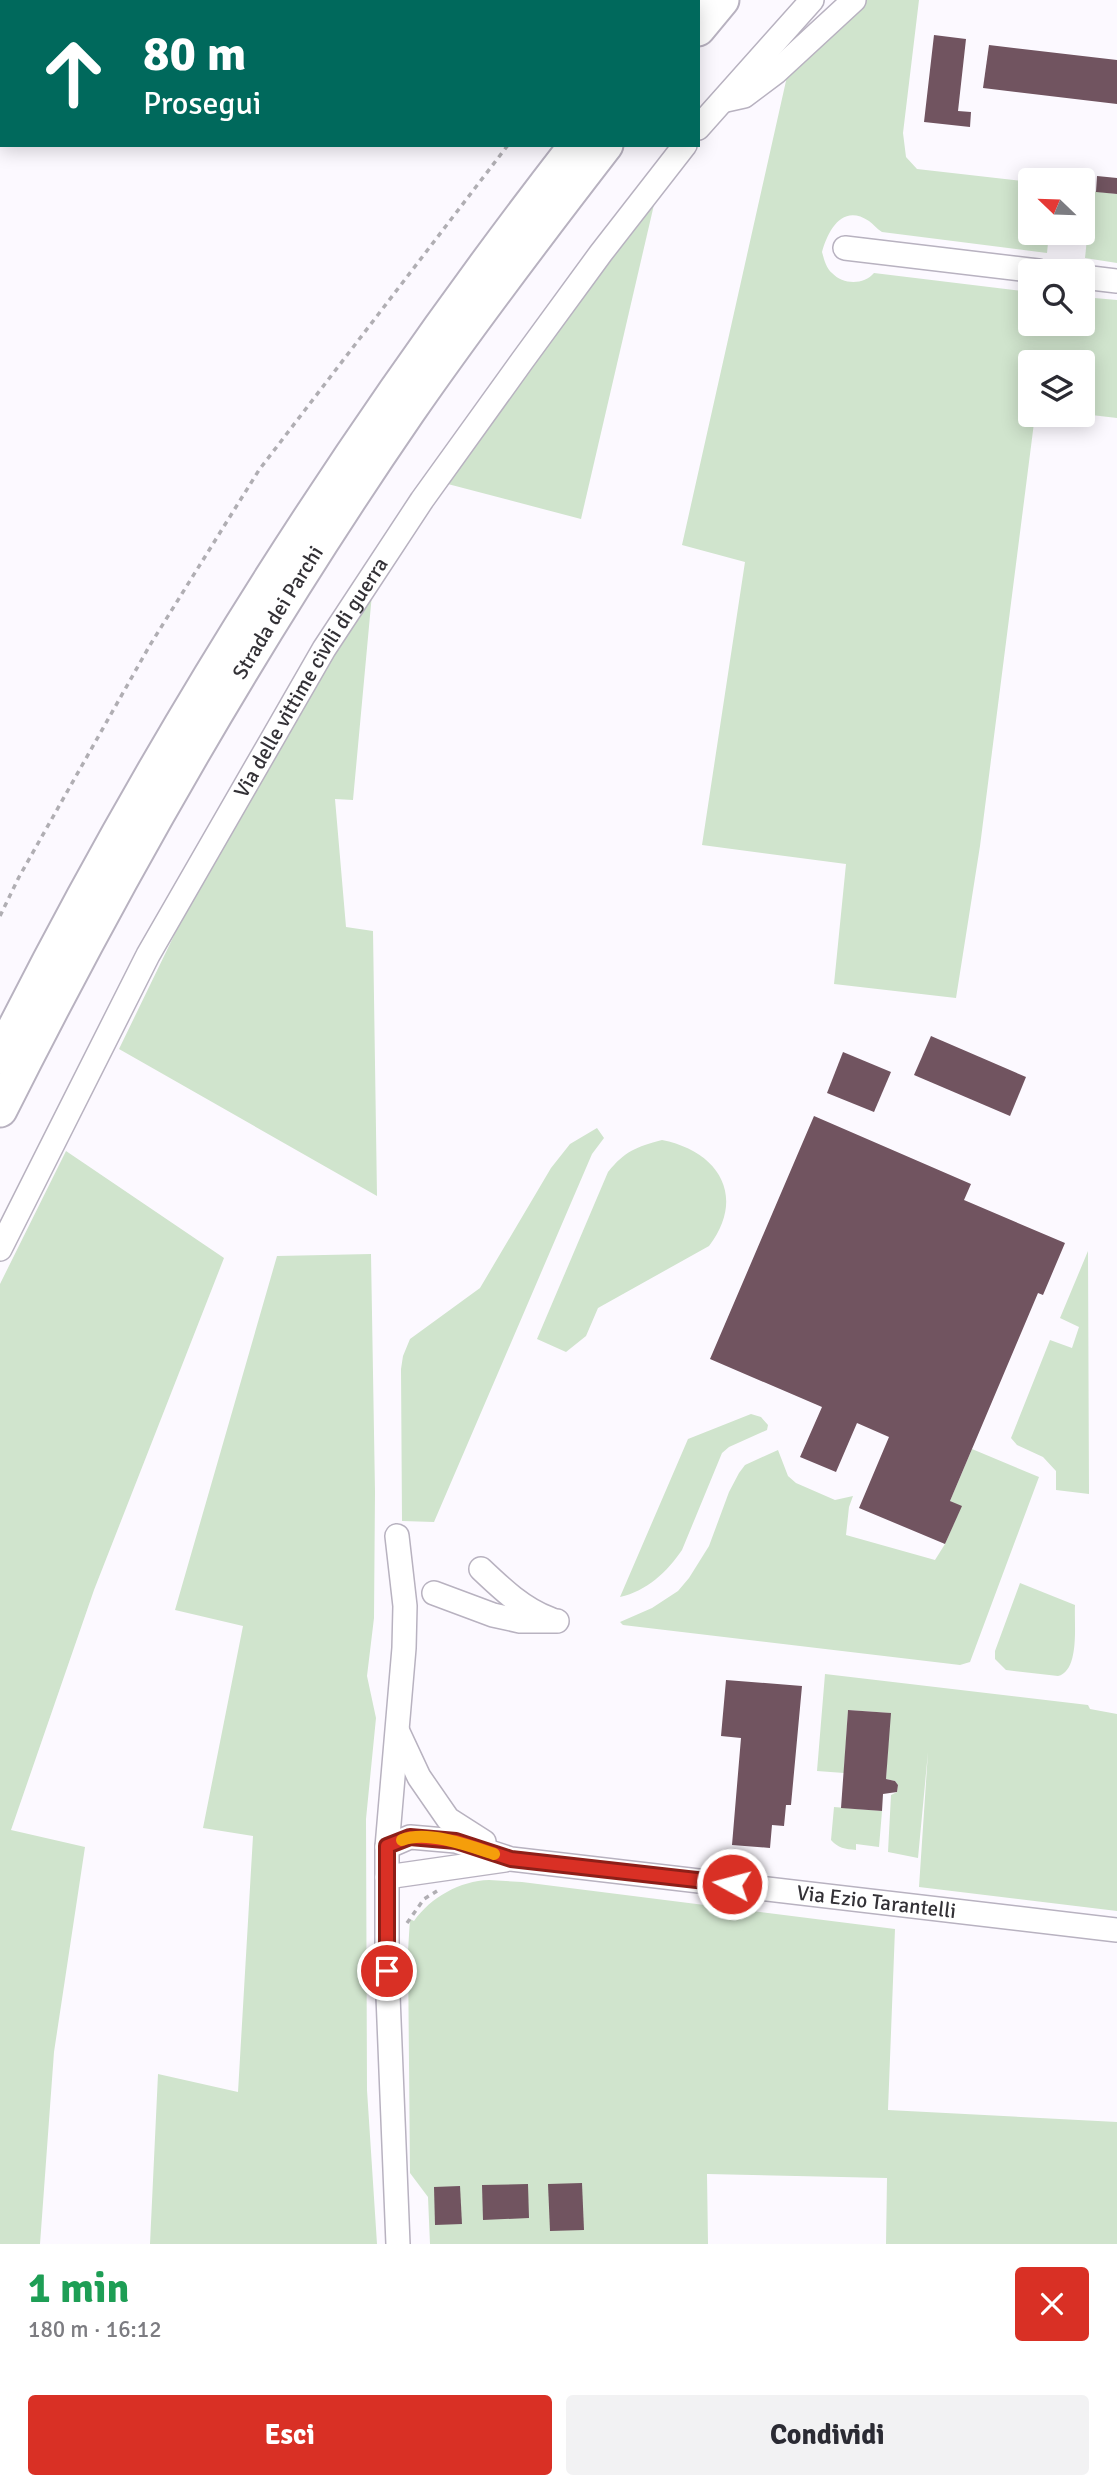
<!DOCTYPE html>
<html lang="it">
<meta charset="utf-8">
<style>
body{margin:0;font-family:Signika,sans-serif;background:#f2f2f3;color:#2b2b33;height:100vh;display:flex;flex-direction:column;font-size:26px;white-space:nowrap}
*{box-sizing:border-box;margin:0}
p{font-size:23px;color:#7c7c81}
.icon{flex:none;width:38px;height:38px;fill:none;stroke:currentColor;stroke-width:2;stroke-linecap:round;stroke-linejoin:round}
.map{position:relative;height:2244px;overflow:hidden}
.panel{display:flex;flex-direction:column;background:#fff;flex:1}
.panel>*{flex:none}
.hud{position:absolute;left:0px;top:0px;width:700px;height:147px;box-shadow:0 4px 18px #0003;background:#00695c;color:#fff;overflow:hidden}
.needle{width:46px;rotate:293deg}
.fabs{position:absolute;left:1018px;top:168px;display:grid;gap:14px}
.fabs a{display:grid;place-items:center;width:77px;height:77px;border-radius:7px;background:#fff;box-shadow:0 4px 18px #0003;font-size:35px}
.pin{position:absolute;display:grid;place-items:center;width:60px;height:60px;color:#fff;margin:-30px;border:4px solid #fff;border-radius:50%;box-shadow:0 2px 7px #0007}
.me{position:absolute;width:77px;margin:-38px;rotate:277deg;stroke-linejoin:round;filter:drop-shadow(0 0 5px #0008)}
.turn{display:flex;align-items:center;gap:24px;height:147px;padding:0 28px;font-size:32px}
.turn .icon{width:91px;height:91px;stroke-width:2.5}
.turn b{display:block;font-size:49px;line-height:60px}
.round{display:grid;place-items:center;flex:none;width:74px;height:74px;border-radius:7px;background:#f2f2f3}
.overview{display:flex;align-items:center;justify-content:space-between;height:119px;padding:0 28px}
h1{font-size:42px;font-weight:800;line-height:52px;color:#1e9e55}
.action{display:flex;gap:14px;margin-top:auto;padding:14px 28px}
.action a{flex:1;height:80px;border-radius:7px;background:#d93025;color:#fff;font-size:28px;font-weight:800;line-height:80px;text-align:center}
.action a+a{background:#f2f2f3;color:#2b2b33}
.map>svg:first-child{display:block}
</style>
<div class="map">
<svg width="1117" height="2244" viewBox="0 0 1117 2244">
<rect width="100%" height="100%" fill="#fcf9ff"/>
<g fill="#d0e4cd">
<path d="M 858,0 L 919,0 L 903,133 L 906,157 L 917,169 L 1031,182 L 1031,233 L 1049,233 L 1047,253 L 882,232 C 877,229 873,224 869,221 C 842,203 828,231 822,252 C 824,259 826,268 832,273 C 843,285 864,285 874,273 L 1031,292 L 1031,324 L 1083,324 L 1083,297 L 1117,300 L 1117,418 L 1083,414 L 1083,362 L 1031,362 L 1031,415 L 1035,415 L 980,846 L 956,998 L 834,984 L 846,864 L 702,845 L 745,562 L 682,545 L 788,72 Z"/>
<path d="M 1092,191 L 1117,194 L 1117,263 L 1085,258 Z"/>
<path d="M 656,196 L 581,519 L 444,483 Z"/>
<path d="M 372,594 L 353,800 L 335,799 L 346,927 L 373,931 L 377,1196 L 119,1049 L 182,919 L 313,688 Z"/>
<path d="M 597,1128 L 604,1138 L 592,1154 L 434,1522 L 402,1521 L 401,1369 L 403,1356 L 410,1339 L 480,1288 L 551,1168 L 570,1144 Z"/>
<path d="M 662,1140 C 718,1151 747,1196 709,1246 L 598,1308 L 586,1336 L 566,1352 L 537,1339 L 608,1172 C 625,1151 636,1147 662,1140 Z"/>
<path d="M 66,1151 L 224,1258 L 94,1590 L 11,1830 L 85,1847 L 54,2052 L 40,2244 L 0,2244 L 0,1284 Z"/>
<path d="M 1088,1251 L 1089,1494 L 1056,1490 L 1056,1471 L 1043,1457 L 1017,1445 L 1011,1438 L 1050,1340 L 1072,1348 L 1079,1327 L 1060,1318 Z"/>
<path d="M 371,1254 L 375,1492 L 374,1618 L 367,1676 L 376,1718 L 366,1819 L 367,2090 L 377,2244 L 150,2244 L 158,2074 L 238,2092 L 253,1836 L 203,1828 L 243,1626 L 175,1610 L 277,1256 Z"/>
<path d="M 751,1414 L 761,1417 L 768,1425 L 767,1430 L 729,1447 L 722,1453 L 682,1550 C 667,1572 647,1591 620,1597 L 688,1439 Z"/>
<path d="M 972,1449 L 1039,1477 L 970,1662 L 960,1665 L 623,1625 L 620,1622 L 652,1608 L 678,1591 L 689,1578 L 709,1546 L 729,1492 L 739,1473 L 745,1465 L 778,1450 L 788,1476 L 796,1483 L 835,1500 L 853,1496 L 849,1507 L 846,1535 L 935,1560 L 945,1544 L 961,1507 L 950,1501 Z"/>
<path d="M 1020,1583 L 1075,1605 C 1074,1625 1080,1670 1058,1676 L 1006,1670 L 995,1659 L 995,1651 Z"/>
<path d="M 825,1674 L 1088,1705 L 1090,1709 L 1117,1714 L 1117,1911 L 919,1887 L 928,1752 L 918,1858 L 888,1852 L 891,1795 L 897,1792 L 898,1785 L 895,1781 L 886,1779 L 890,1713 L 848,1710 L 844,1773 L 817,1771 Z"/>
<path d="M 834,1807 L 882,1811 L 879,1847 L 856,1844 L 856,1850 C 845,1849 838,1848 831,1840 Z"/>
<path d="M 489,1880 L 522,1882 L 895,1929 L 888,2110 L 1117,2122 L 1117,2244 L 886,2244 L 887,2178 L 707,2174 L 708,2244 L 430,2244 L 428,2197 L 410,2173 L 408,1951 L 410,1919 L 414,1921 C 431,1897 460,1881 489,1880 Z"/>
</g>
<g fill="#715460">
<path d="M 934,35 L 966,39 L 958,111 L 971,112 L 970,127 L 924,122 Z"/>
<path d="M 989,45 L 1117,60 L 1117,104 L 983,88 Z"/>
<path d="M 1097,176 L 1117,178 L 1117,194 L 1096,192 Z"/>
<path d="M 931,1036 L 1026,1077 L 1010,1116 L 914,1075 Z"/>
<path d="M 843,1052 L 891,1072 L 874,1112 L 827,1093 Z"/>
<path d="M 814,1116 L 971,1184 L 964,1200 L 1065,1243 L 1043,1295 L 1038,1293 L 950,1501 L 962,1506 L 945,1544 L 859,1508 L 889,1437 L 857,1423 L 836,1472 L 800,1457 L 822,1407 L 710,1359 Z"/>
<path d="M 726,1680 L 802,1686 L 791,1805 L 786,1805 L 784,1826 L 772,1825 L 770,1848 L 732,1845 L 741,1738 L 721,1736 Z"/>
<path d="M 848,1710 L 891,1713 L 886,1779 L 895,1781 L 898,1785 L 897,1792 L 883,1794 L 882,1811 L 841,1808 Z"/>
<path d="M 582,2183 L 584,2230 L 550,2231 L 548,2184 Z"/>
<path d="M 528,2184 L 529,2218 L 483,2220 L 482,2185 Z"/>
<path d="M 460,2186 L 462,2224 L 435,2225 L 434,2187 Z"/>
</g>
<g fill="none" stroke-linecap="round" stroke-linejoin="round">
<g stroke="#b8b2c0" stroke-width="26">
<g id="minor">
<path d="M 726,100 L 744,96 L 776,72 L 854,0"/>
<path d="M 698,128 L 812,0"/>
<path d="M 845,248 L 1038,271"/>
<path d="M 1083,277 L 1117,281"/>
<path id="s1" d="M 0,1249 L 148,955 L 324,649 L 422,500 L 522,361 L 601,253 L 685,145"/>
<path d="M 397,1536 L 405,1606 L 404,1648 L 387,1847 L 387,1971 L 398,2244"/>
<path d="M 481,1569 C 502,1589 523,1609 550,1619"/>
<path d="M 434,1593 L 493,1615 L 520,1621 L 557,1621"/>
<path d="M 398,1732 L 419,1777 L 448,1819 L 484,1842"/>
<path id="s2" d="M 387,1847 L 410,1837 L 456,1841 L 511,1859 L 1117,1930"/>
<path d="M 387,1877 L 505,1860"/>
</g>
</g>
<g stroke="#b8b2c0" stroke-width="32">
<path id="major" d="M 0,2 L 1,0"/>
</g>
<g stroke="#b8b2c0" stroke-width="37">
<g id="highway">
<path d="M 690,2 L 691,0"/>
<path d="M 698,29 L 722,0"/>
<path d="M 0,1057 C 161,735 355,430 576,145"/>
<path id="s3" d="M 0,1110 C 121,869 255,635 408,412 C 471,321 538,233 606,145"/>
</g>
</g>
<g stroke="#b0aeb3" stroke-width="3.5" stroke-dasharray="5 5" stroke-linecap="butt">
<path d="M 620,2 L 622,0"/>
<path d="M 0,916 L 19,877 L 150,645 L 259,470 L 508,145"/>
<path d="M 407,1923 L 424,1899 L 437,1891"/>
</g>
<use href="#minor" stroke="#fff" stroke-width="23"/>
<use href="#major" stroke="#fff" stroke-width="28"/>
<use href="#highway" stroke="#fff" stroke-width="33"/>
</g>
<g fill="none" stroke-linecap="round" stroke-linejoin="round">
<g stroke="#8d1f18" stroke-width="18">
<path id="route" d="M 387,1971 L 387,1846 L 410,1837 L 456,1841 L 511,1859 L 732,1884"/>
</g>
<use href="#route" stroke="#d93025" stroke-width="12"/>
<path stroke="#f59e0b" stroke-width="12" d="M 402,1840 C 427,1830 470,1846 494,1854"/>
</g>
<g text-anchor="middle" dominant-baseline="central" stroke-width="7" stroke-linejoin="round" paint-order="stroke">
<g font-size="21" fill="#333136" stroke="#fff">
<text stroke="none"><textPath href="#s3" startOffset="570">Strada dei Parchi</textPath></text>
<text stroke="none"><textPath href="#s1" startOffset="651">Via delle vittime civili di guerra</textPath></text>
<text stroke="none"><textPath href="#s2" startOffset="497">Via Ezio Tarantelli</textPath></text>
</g>
</g>
</svg>
<div class="fabs">
<a><svg class="needle" viewBox="-14 -14 28 28"><path d="M0-13l5 13h-10z" fill="#e53935"/><path d="M0 13l5-13h-10z" fill="#7c7c81"/></svg></a>
<a><svg class="icon" aria-label="search" viewBox="0 0 24 24"><circle cx="10" cy="10" r="6"/><path d="M15 15l6 6"/></svg></a>
<a><svg class="icon" aria-label="layers" viewBox="0 0 24 24"><path d="M12 4l9 5-9 5-9-5zM3 14l9 5 9-5"/></svg></a>
</div>
<div class="pin" style="left:387px;top:1971px;background:#d93025"><svg class="icon" aria-label="arrive" viewBox="0 0 24 24"><path d="M6 21V4h12l-3 4 3 4H6"/></svg></div>
<svg class="me" style="left:732px;top:1884px" viewBox="-20 -20 40 40"><circle r="17" fill="#d93025" stroke="#fff" stroke-width="3"/><path d="M0-11L8 9 0 5-8 9z" fill="#fff"/></svg>
<div class="hud">
<div class="turn"><svg class="icon" aria-label="ahead" viewBox="0 0 24 24"><path d="M12 20V5M6 11l6-6 6 6"/></svg><div><b>80 m</b>Prosegui</div></div>
</div>
</div>
<section class="panel">
<div class="overview"><div><h1>1 min</h1><p>180 m · 16:12</p></div><a class="round" style="background:#d93025;color:#fff"><svg class="icon" aria-label="close" viewBox="0 0 24 24"><path d="M6 6l12 12M18 6L6 18"/></svg></a></div>
<div class="action"><a>Esci</a><a>Condividi</a></div>
</section>
